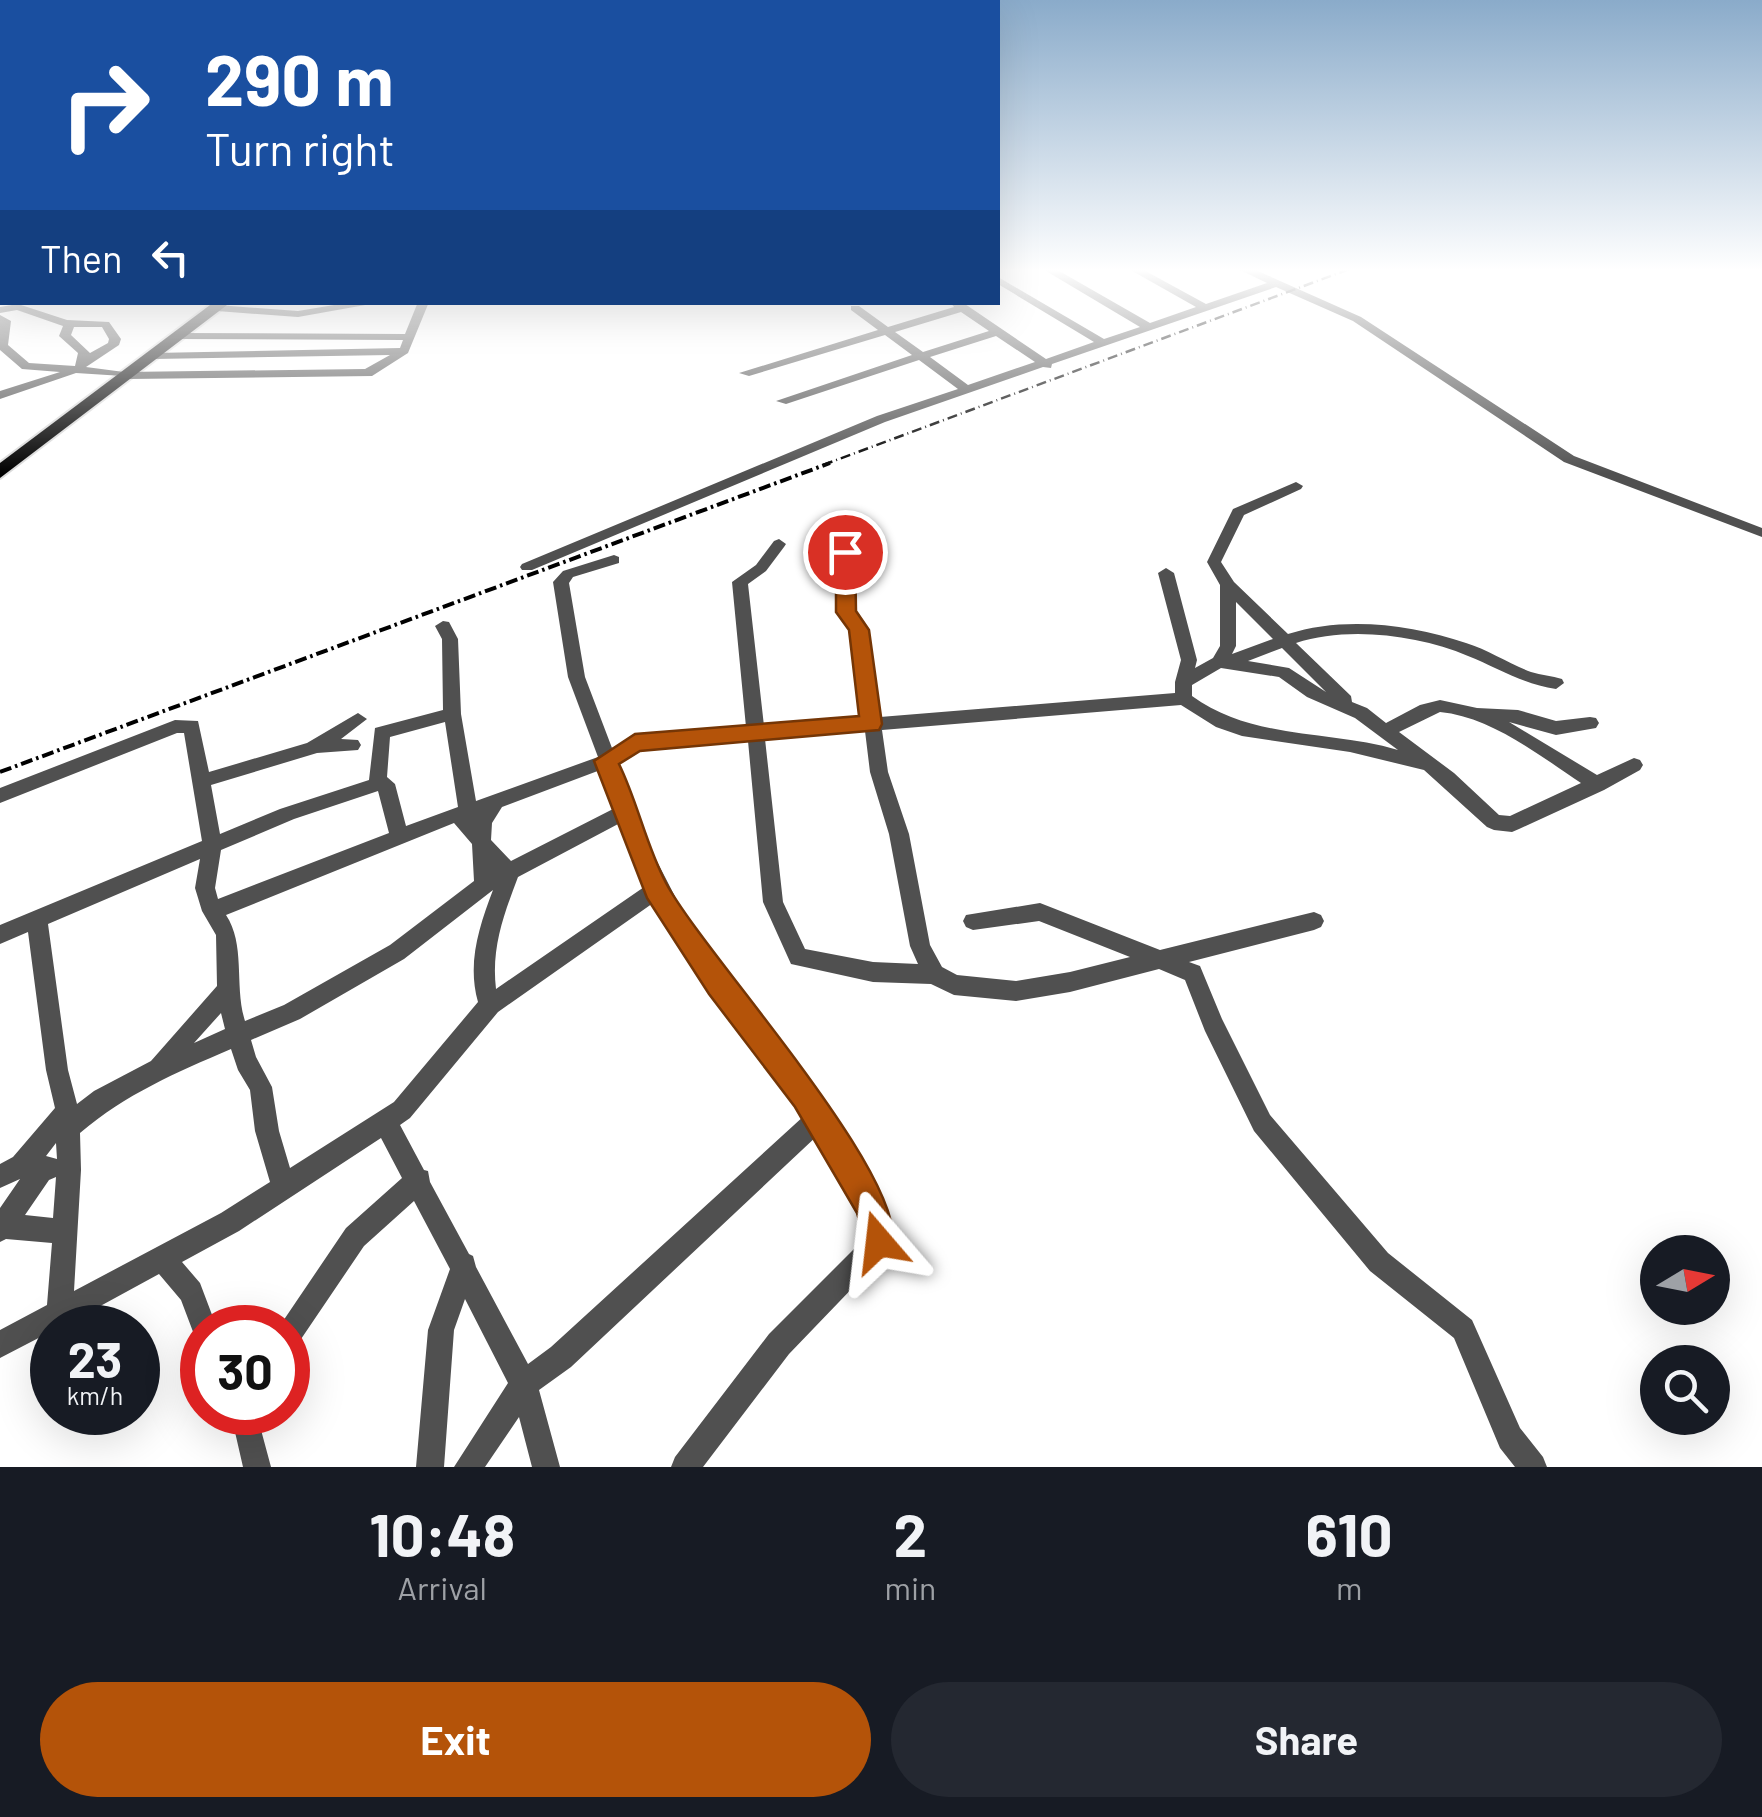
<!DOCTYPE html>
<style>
body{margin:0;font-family:Barlow,sans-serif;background:#242831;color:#f1f3f6;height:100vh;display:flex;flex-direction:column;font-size:38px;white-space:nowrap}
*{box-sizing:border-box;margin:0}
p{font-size:32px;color:#9ea1a6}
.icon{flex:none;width:55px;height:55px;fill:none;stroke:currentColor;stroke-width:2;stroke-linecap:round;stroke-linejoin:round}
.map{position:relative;height:1467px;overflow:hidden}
.panel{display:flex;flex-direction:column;background:#171b24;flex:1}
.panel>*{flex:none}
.guide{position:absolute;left:0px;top:0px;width:1000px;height:305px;box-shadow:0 10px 40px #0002;background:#1a4fa0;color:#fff;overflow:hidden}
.needle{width:65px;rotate:80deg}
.controls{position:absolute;left:1640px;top:1235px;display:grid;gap:20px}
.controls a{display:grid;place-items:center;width:90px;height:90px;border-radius:50%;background:#171b24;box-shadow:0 10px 40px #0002;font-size:50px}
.speed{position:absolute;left:30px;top:1305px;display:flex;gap:20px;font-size:50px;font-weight:700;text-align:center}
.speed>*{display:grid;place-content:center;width:130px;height:130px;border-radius:50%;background:#171b24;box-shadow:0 10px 40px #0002;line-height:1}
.speed small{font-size:25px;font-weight:400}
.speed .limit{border:15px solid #d22;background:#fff;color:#111}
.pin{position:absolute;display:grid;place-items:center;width:85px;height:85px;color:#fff;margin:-42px;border:5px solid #fff;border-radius:50%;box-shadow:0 2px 10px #0007}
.me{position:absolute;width:110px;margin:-55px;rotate:343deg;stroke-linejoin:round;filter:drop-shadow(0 0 8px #0008)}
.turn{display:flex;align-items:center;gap:35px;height:210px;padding:0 40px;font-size:45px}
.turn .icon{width:130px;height:130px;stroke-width:2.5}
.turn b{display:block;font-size:70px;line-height:85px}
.then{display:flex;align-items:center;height:95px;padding:0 40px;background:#0003;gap:20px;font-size:38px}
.eta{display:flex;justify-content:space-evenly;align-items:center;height:170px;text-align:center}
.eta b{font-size:60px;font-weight:700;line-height:70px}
.button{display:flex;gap:20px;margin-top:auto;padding:20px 40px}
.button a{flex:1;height:115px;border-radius:60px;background:#b45309;color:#fff;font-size:40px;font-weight:700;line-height:115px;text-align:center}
.button a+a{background:#242831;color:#f1f3f6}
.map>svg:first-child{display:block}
</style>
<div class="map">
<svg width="1762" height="1467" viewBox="0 0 1762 1467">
<rect width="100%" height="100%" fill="#fff"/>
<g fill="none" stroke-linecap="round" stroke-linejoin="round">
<g stroke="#dbdbdb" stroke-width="4">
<path id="highway" d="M 214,302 L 231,302 L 0,478 L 0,463 Z"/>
</g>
<g fill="#505050" fill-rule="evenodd">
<rect x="0" y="268" width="2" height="5"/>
<path d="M 1041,268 L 1054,268 L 1150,323 L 1196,307 L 1127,268 L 1140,268 L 1206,304 L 1267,283 L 1236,268 L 1251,268 L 1361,317 L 1574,456 L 1762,528 L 1762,537 L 1564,462 L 1353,321 L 1276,287 L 1052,364 L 1051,368 L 1043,367 L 885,422 L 532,570 L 522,570 L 520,567 L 522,564 L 877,416 L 958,389 L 919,360 L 786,404 L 776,401 L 912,355 L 885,335 L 749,376 L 739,373 L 878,330 L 851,310 L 851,306 L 859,306 L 888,327 L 954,307 L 950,302 L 962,302 L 1046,359 L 1094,342 L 998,284 L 998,277 L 1104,339 L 1140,327 ZM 961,312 L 989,331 L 923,352 L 895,332 ZM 996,336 L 1035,362 L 968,385 L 930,357 Z"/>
<path d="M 352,302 L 382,302 L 298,317 L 217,311 L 212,308 L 217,305 L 298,311 Z"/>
<path d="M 418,302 L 429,302 L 408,353 L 372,376 L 128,379 L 123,376 L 76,373 L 0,399 L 0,391 L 60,372 L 22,369 L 0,350 L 0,315 L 11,321 L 8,345 L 29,363 L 75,366 L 78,353 L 59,336 L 63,326 L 17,310 L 0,313 L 0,307 L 18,304 L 67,320 L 109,322 L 121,339 L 119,345 L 86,367 L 124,372 L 365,369 L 390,355 L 153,359 L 147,356 L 153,353 L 400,348 L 403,340 L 180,339 L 174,336 L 180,333 L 405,334 ZM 74,327 L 102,327 L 109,339 L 108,343 L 90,353 L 71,335 Z"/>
<path d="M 864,302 L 880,302 L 875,305 Z"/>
<path d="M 1296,482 L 1303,486 L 1301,489 L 1244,515 L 1221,562 L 1234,582 L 1288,634 C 1343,616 1411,624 1466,643 C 1489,650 1509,664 1531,672 C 1541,675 1552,676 1562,679 L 1564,683 L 1556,689 C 1523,684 1498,668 1468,656 C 1418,635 1348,626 1296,643 L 1351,696 L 1352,702 L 1367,708 L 1386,723 L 1420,705 L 1440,700 L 1477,708 L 1518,710 L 1556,721 L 1590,717 L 1596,718 L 1599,723 L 1596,728 L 1556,735 L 1509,722 L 1597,775 L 1634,758 L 1640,760 L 1643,765 L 1640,770 L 1604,790 L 1519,829 L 1512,832 L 1494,830 L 1487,827 L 1424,770 L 1350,752 L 1242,736 L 1216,727 L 1181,705 L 882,730 L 888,772 L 909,834 L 930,945 L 942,967 L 957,975 L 1016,981 L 1070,972 L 1130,957 L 1039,921 L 973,930 L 966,927 L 963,921 L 966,915 L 1040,903 L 1160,950 L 1314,912 L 1321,915 L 1324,921 L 1321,927 L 1314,930 L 1189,962 L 1200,966 L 1222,1019 L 1270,1115 L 1388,1253 L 1472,1320 L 1520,1428 L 1543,1457 L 1547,1467 L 1515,1467 L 1500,1448 L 1454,1338 L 1370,1271 L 1254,1131 L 1205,1031 L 1185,980 L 1159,969 L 1070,992 L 1016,1001 L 954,995 L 931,984 L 873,982 L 791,964 L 763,902 L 748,741 L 638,749 L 618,762 L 644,836 L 685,916 L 727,979 L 821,1099 L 863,1164 L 882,1207 L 892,1242 L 888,1251 L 789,1354 L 703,1467 L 671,1467 L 675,1457 L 769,1334 L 865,1238 L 846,1181 L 818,1135 L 571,1367 L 539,1390 L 560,1467 L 532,1467 L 519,1417 L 485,1467 L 454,1467 L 508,1383 L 465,1299 L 454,1330 L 444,1467 L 416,1467 L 428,1330 L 450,1269 L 414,1201 L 364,1246 L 297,1345 L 288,1349 L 288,1328 L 279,1327 L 346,1228 L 402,1178 L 381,1138 L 239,1231 L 182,1262 L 200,1283 L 217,1328 L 202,1328 L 202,1341 L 195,1337 L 181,1300 L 159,1274 L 60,1328 L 52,1328 L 52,1331 L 0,1358 L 0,1330 L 47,1305 L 52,1243 L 6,1239 L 0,1242 L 0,1208 L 20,1179 L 0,1188 L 0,1164 L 13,1157 L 55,1108 L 46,1070 L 28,932 L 0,944 L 0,925 L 202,841 L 184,733 L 177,733 L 0,803 L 0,788 L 175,720 L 198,721 L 209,772 L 307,743 L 358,713 L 367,719 L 341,739 L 358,740 L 361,745 L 358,750 L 317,753 L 211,785 L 220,834 L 280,809 L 369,780 L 375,728 L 443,710 L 442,639 L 435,626 L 443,621 L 449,622 L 458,639 L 461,714 L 476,801 L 598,757 L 568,677 L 553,582 L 563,571 L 614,555 L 619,557 L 619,563 L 573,577 L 569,583 L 585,677 L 612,748 L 635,736 L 746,727 L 732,582 L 756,565 L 774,541 L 779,539 L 786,544 L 784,547 L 766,571 L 748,584 L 764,726 L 863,718 L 851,630 L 838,611 L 842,569 L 832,522 L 839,518 L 846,522 L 856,569 L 854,610 L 867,629 L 880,717 L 1175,693 L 1175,682 L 1181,660 L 1158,573 L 1166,568 L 1174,573 L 1197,660 L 1195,668 L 1213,658 L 1220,646 L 1220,585 L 1207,562 L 1233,509 ZM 1236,602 L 1273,639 L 1232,654 L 1236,646 ZM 1282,648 L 1326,692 L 1289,668 L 1248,661 ZM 1221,668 L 1279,677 L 1307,697 L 1355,718 L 1398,750 C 1330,730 1252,740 1192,696 L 1192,685 ZM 1440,712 C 1491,717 1539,755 1581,783 L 1510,816 L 1499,815 L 1454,773 L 1399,732 ZM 445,722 L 458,807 L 406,826 L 395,784 L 387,777 L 390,737 ZM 865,731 L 870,772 L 889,834 L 910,946 L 918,964 L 873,962 L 805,949 L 783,902 L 765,739 ZM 603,769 L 615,808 L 511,861 L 491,840 L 492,823 L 502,807 ZM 378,791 L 389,833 L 218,899 L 215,888 L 221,850 L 294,819 ZM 454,823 L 472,844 L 474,881 L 390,945 L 284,1005 L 245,1021 C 234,986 246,945 226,915 ZM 620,823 L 647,885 L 496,989 C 491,948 504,914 518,877 ZM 200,859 L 195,888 L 202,911 L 216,935 L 217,986 L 151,1061 L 94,1091 L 77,1104 L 68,1070 L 48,924 ZM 493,890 C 479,927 467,963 478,1002 L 394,1102 L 290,1168 L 279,1131 L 272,1087 L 256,1057 L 251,1040 L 300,1019 L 404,959 ZM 656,901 L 711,993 L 805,1115 L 551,1347 L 528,1364 L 476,1267 L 473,1256 L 469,1254 L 430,1182 L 428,1171 L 424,1170 L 400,1125 L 410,1118 L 498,1012 ZM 221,1013 L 225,1029 L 194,1043 ZM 231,1049 L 238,1070 L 250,1090 L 255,1131 L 270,1182 L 221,1213 L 74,1291 L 81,1170 L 80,1133 C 126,1094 175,1073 231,1049 ZM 56,1143 L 57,1159 L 46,1156 ZM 56,1177 L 53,1218 L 25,1215 L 49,1180 Z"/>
<path d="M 221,1412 L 255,1412 L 257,1415 L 271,1467 L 243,1467 L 235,1432 Z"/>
</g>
<use href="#highway" fill="#000" fill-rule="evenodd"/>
<path stroke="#000" stroke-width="2.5" stroke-dasharray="10 4 1 4" stroke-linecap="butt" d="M 823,465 L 1352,268"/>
<path stroke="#000" stroke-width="4" stroke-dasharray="12 4 2.5 4" stroke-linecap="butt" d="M 0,772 L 830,463"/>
</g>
<linearGradient id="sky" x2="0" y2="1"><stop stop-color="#8aabca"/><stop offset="0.57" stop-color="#fff"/><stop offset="1" stop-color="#fff" stop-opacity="0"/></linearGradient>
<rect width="1762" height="474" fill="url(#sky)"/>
<path fill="#b45309" stroke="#753606" stroke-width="2.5" d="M 845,545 L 855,552 L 856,611 L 869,630 L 882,724 L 879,730 L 640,751 L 619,764 C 638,803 646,845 666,883 C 704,955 919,1186 891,1253 L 879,1258 L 868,1253 L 857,1213 L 795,1107 L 709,994 L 647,898 L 594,761 L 635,734 L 859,716 L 849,630 L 836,612 L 836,552 Z"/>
</svg>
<div class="controls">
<a><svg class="needle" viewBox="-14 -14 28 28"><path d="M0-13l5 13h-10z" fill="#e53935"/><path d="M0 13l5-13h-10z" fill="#9ea1a6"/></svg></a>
<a><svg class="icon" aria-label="search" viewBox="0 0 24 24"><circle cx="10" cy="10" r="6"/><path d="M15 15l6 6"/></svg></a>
</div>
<div class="speed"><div>23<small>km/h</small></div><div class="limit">30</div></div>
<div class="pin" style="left:845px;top:552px;background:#d93025"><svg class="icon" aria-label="arrive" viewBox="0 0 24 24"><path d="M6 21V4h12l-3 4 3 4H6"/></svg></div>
<svg class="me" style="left:879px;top:1242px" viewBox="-20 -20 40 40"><path d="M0-17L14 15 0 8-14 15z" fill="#b45309" stroke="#fff" stroke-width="4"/></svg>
<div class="guide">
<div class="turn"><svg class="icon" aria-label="right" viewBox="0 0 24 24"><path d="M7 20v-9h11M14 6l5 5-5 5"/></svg><div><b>290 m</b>Turn right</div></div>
<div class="then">Then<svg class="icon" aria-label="left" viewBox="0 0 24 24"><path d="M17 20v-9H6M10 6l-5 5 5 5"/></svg></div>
</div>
</div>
<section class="panel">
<div class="eta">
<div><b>10:48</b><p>Arrival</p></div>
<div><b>2</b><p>min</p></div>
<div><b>610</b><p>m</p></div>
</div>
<div class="button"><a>Exit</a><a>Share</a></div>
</section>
